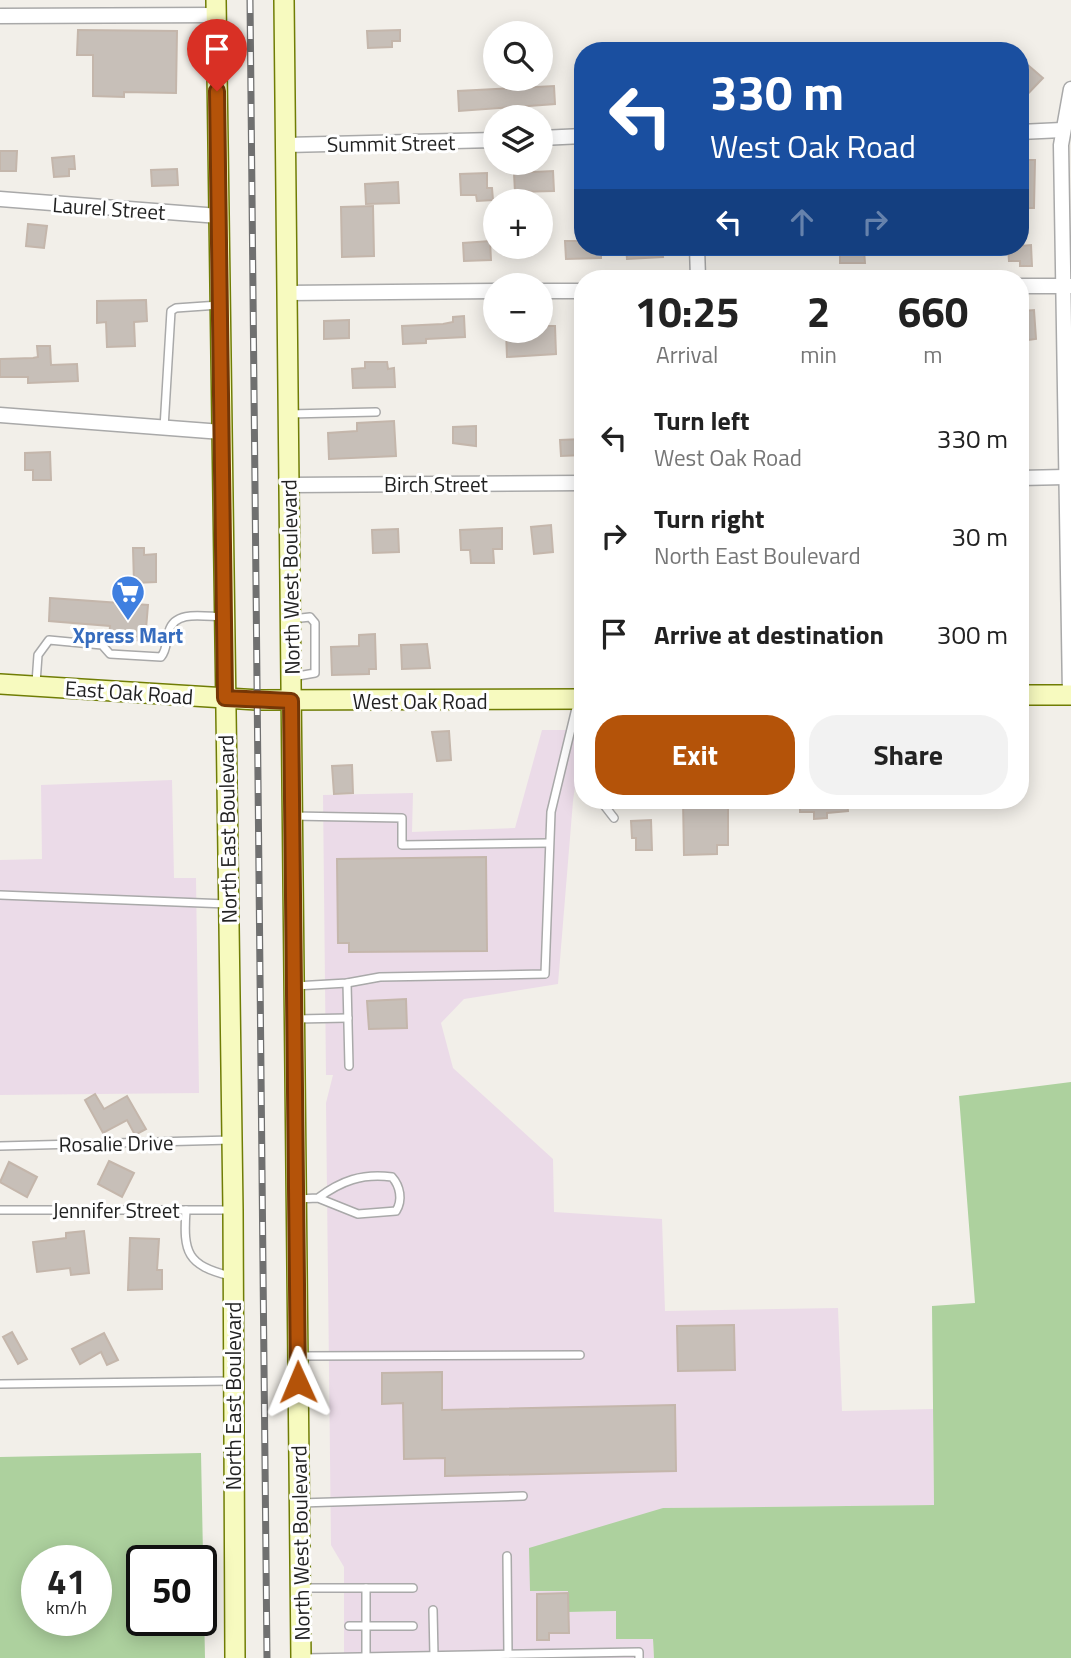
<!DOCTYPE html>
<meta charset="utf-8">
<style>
body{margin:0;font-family:"Titillium Web",sans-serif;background:#f2f2f2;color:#222;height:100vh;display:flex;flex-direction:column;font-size:26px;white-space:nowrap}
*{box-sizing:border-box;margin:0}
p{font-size:23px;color:#767676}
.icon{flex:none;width:38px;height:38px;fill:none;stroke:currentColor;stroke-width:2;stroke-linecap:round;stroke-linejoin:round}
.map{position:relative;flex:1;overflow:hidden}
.drawer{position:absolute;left:574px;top:270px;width:455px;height:539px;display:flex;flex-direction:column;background:#fff;border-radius:28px;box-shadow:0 4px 18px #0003}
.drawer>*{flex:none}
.banner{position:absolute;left:574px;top:42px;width:455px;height:214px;border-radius:28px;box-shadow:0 4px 18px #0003;background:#1a4fa0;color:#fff;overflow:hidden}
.fabs{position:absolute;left:483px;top:21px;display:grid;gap:14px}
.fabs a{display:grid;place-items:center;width:70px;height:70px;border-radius:50%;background:#fff;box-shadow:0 4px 18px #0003;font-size:35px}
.speed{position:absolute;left:21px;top:1545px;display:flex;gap:14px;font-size:35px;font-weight:700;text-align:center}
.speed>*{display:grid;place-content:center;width:91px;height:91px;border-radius:50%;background:#fff;box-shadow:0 4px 18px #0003;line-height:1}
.speed small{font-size:18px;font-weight:400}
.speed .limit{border:4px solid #111;border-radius:10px;background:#fff;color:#111}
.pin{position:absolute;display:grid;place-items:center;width:60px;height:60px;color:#fff;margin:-72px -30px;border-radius:50% 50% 50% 0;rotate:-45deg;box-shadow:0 0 7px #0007}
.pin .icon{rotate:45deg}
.me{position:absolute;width:77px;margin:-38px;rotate:359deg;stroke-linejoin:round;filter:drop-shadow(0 0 5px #0008)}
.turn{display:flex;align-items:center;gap:24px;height:147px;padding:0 21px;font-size:32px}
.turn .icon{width:91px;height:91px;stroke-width:2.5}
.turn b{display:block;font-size:49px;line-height:60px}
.lanes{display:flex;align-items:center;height:66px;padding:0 21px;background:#0003;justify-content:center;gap:35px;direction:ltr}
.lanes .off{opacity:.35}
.eta{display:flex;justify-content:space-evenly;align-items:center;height:119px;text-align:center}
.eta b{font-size:42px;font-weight:700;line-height:49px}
.button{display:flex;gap:14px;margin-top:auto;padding:14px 21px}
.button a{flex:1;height:80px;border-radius:28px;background:#b45309;color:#fff;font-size:28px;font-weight:700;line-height:80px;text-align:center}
.button a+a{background:#f2f2f2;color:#222}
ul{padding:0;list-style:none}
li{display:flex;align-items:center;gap:21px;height:98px;padding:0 21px}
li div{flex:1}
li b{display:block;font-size:26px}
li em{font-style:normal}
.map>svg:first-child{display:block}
</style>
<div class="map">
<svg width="1071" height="1658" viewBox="0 0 1071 1658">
<rect width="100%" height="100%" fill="#f2efe9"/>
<g fill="#ebdbe8">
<path d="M 542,730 L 583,730 L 573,801 L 558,984 L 464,999 L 441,1023 L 453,1068 L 553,1159 L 554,1212 L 662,1219 L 665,1311 L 838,1308 L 842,1411 L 933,1409 L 934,1505 L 663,1508 L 568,1591 L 568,1612 L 616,1611 L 653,1639 L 654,1658 L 344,1658 L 344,1567 L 331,1545 L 326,1103 L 333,1075 L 326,1075 L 323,795 L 413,793 L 412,832 L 515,828 Z"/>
<path d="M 172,780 L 174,878 L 196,878 L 199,1093 L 0,1095 L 0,860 L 42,859 L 41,785 Z"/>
</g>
<g fill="#add19e" fill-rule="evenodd">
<path d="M 1071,1082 L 1071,1658 L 654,1658 L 653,1639 L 616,1639 L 616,1611 L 567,1612 L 568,1591 L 530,1591 L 529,1548 L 663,1508 L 934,1505 L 932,1306 L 975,1303 L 959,1096 Z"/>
<path d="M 201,1453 L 205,1658 L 0,1658 L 0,1457 ZM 37,1561 L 96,1561 L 96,1620 L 37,1620 ZM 142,1561 L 201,1561 L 201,1620 L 142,1620 Z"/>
</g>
<g fill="#c7bfb8" stroke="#c4b6ab" stroke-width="2">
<path d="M 78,30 L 177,31 L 176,93 L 124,92 L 124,97 L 93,96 L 93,55 L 77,55 Z"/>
<path d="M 400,30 L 400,41 L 392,41 L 392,47 L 368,48 L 367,31 Z"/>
<path d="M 1029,66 L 1043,78 L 1020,102 L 1020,76 Z"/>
<path d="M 554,86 L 555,104 L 459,111 L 458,91 Z"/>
<path d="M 0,151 L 17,151 L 16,171 L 0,171 Z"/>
<path d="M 74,156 L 75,169 L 69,169 L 69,176 L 54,177 L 52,158 Z"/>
<path d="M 1020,160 L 1035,160 L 1034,208 L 1020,208 Z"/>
<path d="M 177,169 L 178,185 L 152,186 L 151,170 Z"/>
<path d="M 553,171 L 554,191 L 515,192 L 514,173 Z"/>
<path d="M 487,173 L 487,188 L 492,188 L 493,200 L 477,201 L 476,195 L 461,195 L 460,174 Z"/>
<path d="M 398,182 L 399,203 L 366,204 L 365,184 Z"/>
<path d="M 373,206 L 374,256 L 342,257 L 341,207 Z"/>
<path d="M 28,224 L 47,226 L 44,248 L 26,246 Z"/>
<path d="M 490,241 L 491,260 L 464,261 L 463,243 Z"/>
<path d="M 565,241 L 583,241 L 583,247 L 601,247 L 601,258 L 566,259 Z"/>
<path d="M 1031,245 L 1032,266 L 1020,266 L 1020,261 L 1009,261 L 1008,247 Z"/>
<path d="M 626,247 L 662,247 L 663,257 L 627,259 Z"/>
<path d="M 840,251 L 864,251 L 865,263 L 840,263 Z"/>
<path d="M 146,300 L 147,321 L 134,322 L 135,346 L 107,347 L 106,322 L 97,323 L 97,301 Z"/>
<path d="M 1034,310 L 1036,339 L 1020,341 L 1020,315 L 1023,311 Z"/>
<path d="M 464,316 L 465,337 L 426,339 L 426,343 L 403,344 L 402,326 L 443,324 L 453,322 L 453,317 Z"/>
<path d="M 349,320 L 349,338 L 324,339 L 324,321 Z"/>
<path d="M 541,326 L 555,326 L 556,354 L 507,357 L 506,331 L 541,331 Z"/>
<path d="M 37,346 L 50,346 L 51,365 L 77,364 L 78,381 L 28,383 L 28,377 L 0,377 L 0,359 L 33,358 L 38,357 Z"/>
<path d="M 365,362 L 387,362 L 388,369 L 394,368 L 395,387 L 353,388 L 352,369 L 365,368 Z"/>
<path d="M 394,421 L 396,456 L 329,459 L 328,433 L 357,431 L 357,423 Z"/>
<path d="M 476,426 L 476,446 L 453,443 L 453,427 Z"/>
<path d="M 583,439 L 583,455 L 561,456 L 560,440 Z"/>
<path d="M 50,452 L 51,480 L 33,480 L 33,470 L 25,470 L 25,453 Z"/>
<path d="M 551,525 L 553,552 L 534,554 L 531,527 Z"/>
<path d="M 502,528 L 502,549 L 493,549 L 494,563 L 471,563 L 470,550 L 461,550 L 460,530 Z"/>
<path d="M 398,529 L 399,552 L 373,553 L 372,530 Z"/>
<path d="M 133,548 L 144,548 L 144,555 L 156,554 L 156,582 L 134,583 Z"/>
<path d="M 50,598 L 148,605 L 145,641 L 109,638 L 110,626 L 49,621 Z"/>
<path d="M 375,634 L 376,669 L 369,669 L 369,674 L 332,675 L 331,647 L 359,646 L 359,635 Z"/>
<path d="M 427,644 L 430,668 L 402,669 L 401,645 Z"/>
<path d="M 449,731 L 451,760 L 437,761 L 432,732 Z"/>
<path d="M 352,765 L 353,793 L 334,794 L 332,766 Z"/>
<path d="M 683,800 L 728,800 L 728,845 L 717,845 L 717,854 L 684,855 Z"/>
<path d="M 800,800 L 847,800 L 848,811 L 827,813 L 827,818 L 814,819 L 814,812 L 800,812 Z"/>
<path d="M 651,820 L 652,850 L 636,850 L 636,838 L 632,838 L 631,821 Z"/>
<path d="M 486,857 L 487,951 L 349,952 L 349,943 L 338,943 L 337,859 Z"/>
<path d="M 406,999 L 407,1028 L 369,1029 L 367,1001 Z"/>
<path d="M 95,1094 L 104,1109 L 127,1096 L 146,1129 L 135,1135 L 127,1120 L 103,1133 L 85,1100 Z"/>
<path d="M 109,1161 L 134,1173 L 122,1197 L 98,1184 Z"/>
<path d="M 9,1162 L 37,1177 L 27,1197 L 0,1182 Z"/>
<path d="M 84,1231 L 89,1273 L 71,1275 L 70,1268 L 37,1272 L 33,1242 L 66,1238 L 66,1233 Z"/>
<path d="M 130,1238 L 159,1239 L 157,1270 L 162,1270 L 162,1289 L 128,1290 Z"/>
<path d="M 734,1325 L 735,1370 L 678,1371 L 677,1326 Z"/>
<path d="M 12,1332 L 27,1359 L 18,1364 L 3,1337 Z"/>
<path d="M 104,1333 L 118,1360 L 107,1365 L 101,1352 L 80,1364 L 72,1349 Z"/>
<path d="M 442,1372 L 442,1410 L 675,1405 L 676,1471 L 445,1476 L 445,1458 L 404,1459 L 403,1403 L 382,1404 L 382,1373 Z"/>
<path d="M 568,1593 L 569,1633 L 549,1633 L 549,1640 L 537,1640 L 537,1594 Z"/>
</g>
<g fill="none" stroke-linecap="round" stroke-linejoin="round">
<g stroke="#a9a9a9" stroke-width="10">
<g id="lane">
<path d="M 289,414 L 376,412"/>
<path d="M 164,428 L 171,311 L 176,308 L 219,305"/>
<path d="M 292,677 L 315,673 L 315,623 L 310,617 L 292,619"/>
<path d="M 36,683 L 38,655 L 49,640 L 102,645 L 110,654 L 161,657 C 168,648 165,641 169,631 C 175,609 206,617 224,617"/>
<path d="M 600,800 L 614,818"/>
<path d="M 293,816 L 402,818 L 402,845 L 549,843"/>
<path d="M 0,895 L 227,904"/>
<path d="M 347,983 L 349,1066"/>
<path d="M 295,986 L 347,983 L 380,977 L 545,974 L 551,812 L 578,700"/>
<path d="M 296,1019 L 348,1018"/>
<path d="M 0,1146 L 231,1140"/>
<path d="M 297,1199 L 318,1198 L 358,1214 L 396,1211 C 403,1200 400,1186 392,1177 C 362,1173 341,1181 318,1198"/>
<path d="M 0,1210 L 232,1210"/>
<path d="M 186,1210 C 183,1253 187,1265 230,1276"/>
<path d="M 301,1356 L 580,1355"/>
<path d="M 0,1384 L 231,1381"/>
<path d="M 300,1503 L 523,1496"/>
<path d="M 507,1556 L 508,1654"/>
<path d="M 301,1588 L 413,1588"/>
<path d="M 433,1610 L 434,1656"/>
<path d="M 349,1626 L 413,1626"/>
<path d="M 366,1657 L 366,1588"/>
<path d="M 305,1658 L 639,1652 L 639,1658"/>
</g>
</g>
<g stroke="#a9a9a9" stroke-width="17">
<g id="street">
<path d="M 0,16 L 216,15"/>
<path d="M 1020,132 L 1062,130"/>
<path d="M 541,138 L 583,136"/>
<path d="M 286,145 L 495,140"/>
<path d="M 0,199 L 219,216"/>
<path d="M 697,247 L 698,278"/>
<path d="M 1020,286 L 1070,286"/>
<path d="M 541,291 L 583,291"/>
<path d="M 287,293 L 495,291"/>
<path d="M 0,415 L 222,432"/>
<path d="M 1020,478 L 1065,477"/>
<path d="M 289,485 L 583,483"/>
<path d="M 1070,695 L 1061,145 L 1071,89"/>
</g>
</g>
<g stroke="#707d05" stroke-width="22">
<g id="secondary">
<path d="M 216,0 L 233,1210 L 235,1658"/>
<path d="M 284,0 L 301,1658"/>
<path d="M 0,684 L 258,700 L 583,699"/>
<path d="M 1020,695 L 1071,695"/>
</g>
</g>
<use href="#lane" stroke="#fff" stroke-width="7"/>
<use href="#street" stroke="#fff" stroke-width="14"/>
<use href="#secondary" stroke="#f7fabf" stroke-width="19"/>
<g stroke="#707070" stroke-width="7">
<path id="rail" d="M 250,0 L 267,1658"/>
</g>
<use href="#rail" stroke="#fff" stroke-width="4.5" stroke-dasharray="13" stroke-linecap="butt"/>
</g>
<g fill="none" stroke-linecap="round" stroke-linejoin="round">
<g stroke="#753606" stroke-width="18">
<path id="route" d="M 217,91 L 225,698 L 291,701 L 298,1382"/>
</g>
<use href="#route" stroke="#b45309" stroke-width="12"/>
</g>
<defs>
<g id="supermarket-pin" transform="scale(1.75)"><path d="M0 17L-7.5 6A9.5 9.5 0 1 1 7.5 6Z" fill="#3f7fe0" stroke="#fff"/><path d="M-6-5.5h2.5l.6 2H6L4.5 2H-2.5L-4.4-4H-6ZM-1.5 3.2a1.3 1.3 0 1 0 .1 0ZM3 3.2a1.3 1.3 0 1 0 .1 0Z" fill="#fff"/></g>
</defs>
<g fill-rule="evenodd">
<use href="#supermarket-pin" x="128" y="592"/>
</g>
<g text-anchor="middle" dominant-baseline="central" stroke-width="6" stroke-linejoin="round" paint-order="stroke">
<g font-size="21" fill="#222" stroke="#fff">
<text transform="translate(391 143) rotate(-1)">Summit Street</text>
<text transform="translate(109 208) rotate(4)">Laurel Street</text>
<text x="436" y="484">Birch Street</text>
<text transform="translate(290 577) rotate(-91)">North West Boulevard</text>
<text transform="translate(129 692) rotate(4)">East Oak Road</text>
<text x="420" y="701">West Oak Road</text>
<text transform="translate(227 829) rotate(-91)">North East Boulevard</text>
<text transform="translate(116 1143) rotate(-1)">Rosalie Drive</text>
<text x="116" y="1210">Jennifer Street</text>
<text transform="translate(233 1396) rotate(-90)">North East Boulevard</text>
<text transform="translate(300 1543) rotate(-91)">North West Boulevard</text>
</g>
<g font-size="21" font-weight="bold" fill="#366cbe" stroke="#fff">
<text x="128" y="635">Xpress Mart</text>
</g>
</g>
</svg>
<div class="fabs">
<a><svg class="icon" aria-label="search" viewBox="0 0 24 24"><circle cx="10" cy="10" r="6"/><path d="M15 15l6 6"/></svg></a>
<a><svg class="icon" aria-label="layers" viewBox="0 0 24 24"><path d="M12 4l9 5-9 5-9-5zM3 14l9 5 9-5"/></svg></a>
<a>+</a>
<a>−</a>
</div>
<div class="speed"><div>41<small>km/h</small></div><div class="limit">50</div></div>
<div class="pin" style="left:217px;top:91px;background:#d93025"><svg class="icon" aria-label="arrive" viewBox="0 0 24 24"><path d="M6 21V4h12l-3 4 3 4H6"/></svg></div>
<svg class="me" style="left:298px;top:1382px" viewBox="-20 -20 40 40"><path d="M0-17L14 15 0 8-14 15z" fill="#b45309" stroke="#fff" stroke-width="4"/></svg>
<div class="banner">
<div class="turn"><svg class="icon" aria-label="left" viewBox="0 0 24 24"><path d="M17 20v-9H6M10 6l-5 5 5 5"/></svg><div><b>330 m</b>West Oak Road</div></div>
<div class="lanes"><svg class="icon" aria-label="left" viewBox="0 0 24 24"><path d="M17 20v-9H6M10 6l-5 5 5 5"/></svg><svg class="icon off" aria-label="ahead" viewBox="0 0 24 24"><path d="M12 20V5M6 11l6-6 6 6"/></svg><svg class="icon off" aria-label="right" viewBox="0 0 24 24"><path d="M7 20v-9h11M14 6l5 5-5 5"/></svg></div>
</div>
<section class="drawer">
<div class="eta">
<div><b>10:25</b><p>Arrival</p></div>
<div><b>2</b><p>min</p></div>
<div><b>660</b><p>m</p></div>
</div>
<ul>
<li><svg class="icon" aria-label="left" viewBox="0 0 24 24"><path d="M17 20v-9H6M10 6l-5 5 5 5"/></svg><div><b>Turn left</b><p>West Oak Road</p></div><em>330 m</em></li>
<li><svg class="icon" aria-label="right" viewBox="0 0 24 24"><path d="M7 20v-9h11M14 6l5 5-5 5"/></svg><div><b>Turn right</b><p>North East Boulevard</p></div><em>30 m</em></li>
<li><svg class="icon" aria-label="arrive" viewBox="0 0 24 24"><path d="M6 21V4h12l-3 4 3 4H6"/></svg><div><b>Arrive at destination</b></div><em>300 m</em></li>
</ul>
<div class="button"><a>Exit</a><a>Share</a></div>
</section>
</div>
